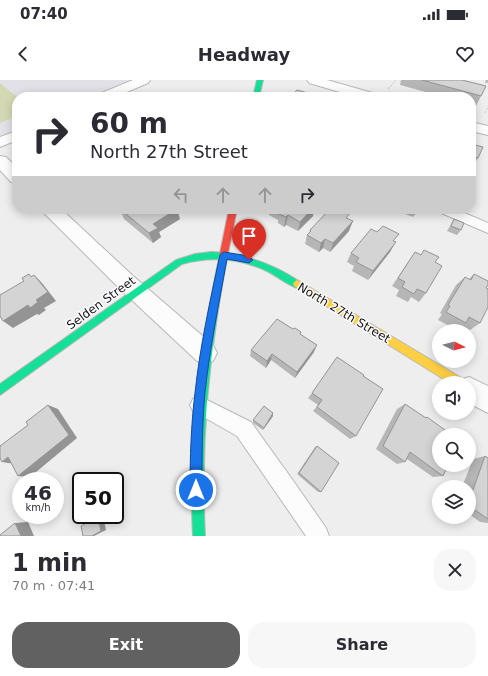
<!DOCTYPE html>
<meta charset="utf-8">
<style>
body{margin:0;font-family:"DejaVu Sans",sans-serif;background:#f7f7f7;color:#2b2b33;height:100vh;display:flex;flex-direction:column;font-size:15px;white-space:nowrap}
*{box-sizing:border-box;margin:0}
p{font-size:13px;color:#7c7c81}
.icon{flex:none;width:22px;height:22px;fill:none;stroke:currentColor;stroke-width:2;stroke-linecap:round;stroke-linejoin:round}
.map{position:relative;height:456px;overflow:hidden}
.panel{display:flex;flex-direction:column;background:#fff;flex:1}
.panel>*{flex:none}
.guide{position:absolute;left:12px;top:12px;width:464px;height:122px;border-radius:16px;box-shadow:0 2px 10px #0003;background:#fff;color:#2b2b33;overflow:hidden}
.needle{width:26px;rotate:96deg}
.fabs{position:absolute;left:432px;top:244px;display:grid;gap:8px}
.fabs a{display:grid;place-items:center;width:44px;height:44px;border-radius:50%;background:#fff;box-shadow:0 2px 10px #0003;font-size:20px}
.speed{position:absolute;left:12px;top:392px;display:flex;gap:8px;font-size:20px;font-weight:700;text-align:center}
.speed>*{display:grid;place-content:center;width:52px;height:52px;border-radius:50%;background:#fff;box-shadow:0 2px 10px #0003;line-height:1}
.speed small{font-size:10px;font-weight:400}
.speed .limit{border:2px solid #111;border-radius:6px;background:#fff;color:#111}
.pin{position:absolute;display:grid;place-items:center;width:34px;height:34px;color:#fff;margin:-41px -17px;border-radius:50% 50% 50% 0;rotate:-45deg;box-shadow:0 0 4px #0007}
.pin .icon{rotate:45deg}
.me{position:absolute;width:44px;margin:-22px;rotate:0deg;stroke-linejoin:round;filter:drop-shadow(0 0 3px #0008)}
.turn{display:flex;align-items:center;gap:14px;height:84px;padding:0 12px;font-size:18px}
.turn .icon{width:52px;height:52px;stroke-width:2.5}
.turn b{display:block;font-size:28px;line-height:34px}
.lanes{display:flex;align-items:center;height:38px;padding:0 12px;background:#0003;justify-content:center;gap:20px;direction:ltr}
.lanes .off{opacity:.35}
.round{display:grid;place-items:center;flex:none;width:42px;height:42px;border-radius:16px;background:#f7f7f7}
.overview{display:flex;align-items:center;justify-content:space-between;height:68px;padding:0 12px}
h1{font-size:24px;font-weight:800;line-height:30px}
.button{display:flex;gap:8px;margin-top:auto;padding:8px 12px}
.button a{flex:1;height:46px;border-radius:16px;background:#616162;color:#fff;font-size:16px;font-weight:800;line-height:46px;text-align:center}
.button a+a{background:#f7f7f7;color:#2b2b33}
.status{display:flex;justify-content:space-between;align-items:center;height:28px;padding:0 20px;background:#fff;direction:ltr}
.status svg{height:11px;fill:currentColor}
header{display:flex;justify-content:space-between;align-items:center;height:52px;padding:0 12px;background:#fff;font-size:18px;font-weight:800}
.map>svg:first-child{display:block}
</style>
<div class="status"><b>07:40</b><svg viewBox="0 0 49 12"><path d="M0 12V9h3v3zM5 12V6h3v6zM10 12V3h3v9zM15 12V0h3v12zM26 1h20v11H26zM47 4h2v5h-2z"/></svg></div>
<header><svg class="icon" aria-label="back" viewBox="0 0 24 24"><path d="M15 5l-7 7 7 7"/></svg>Headway<svg class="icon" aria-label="heart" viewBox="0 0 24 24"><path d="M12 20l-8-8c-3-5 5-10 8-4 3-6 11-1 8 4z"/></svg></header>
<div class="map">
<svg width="488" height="456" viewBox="0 0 488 456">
<rect width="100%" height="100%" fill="#eeeeef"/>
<path fill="#e1e1e7" d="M 0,0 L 142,0 L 103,17 L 17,17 L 17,54 L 0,61 Z"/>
<path fill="#d5d8b4" d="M 0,3 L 17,17 L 17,36 L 0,43 Z"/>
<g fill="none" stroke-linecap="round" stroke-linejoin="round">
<g stroke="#b8b8b9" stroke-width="2">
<g id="lane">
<path d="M 437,129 L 455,129 L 488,143 L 488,153 L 439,132 Z"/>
<path d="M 199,316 L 251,342 L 294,402 L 326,448 L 329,456 L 306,456 L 237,356 L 193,331 L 190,325 L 193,319 Z"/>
</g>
</g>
<g stroke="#b8b8b9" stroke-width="2">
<g id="street">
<path d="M 133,0 L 150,0 L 148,3 L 115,17 L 97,17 L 99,14 Z"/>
<path d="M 307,0 L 327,0 L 376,14 L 378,17 L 357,17 L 309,3 Z"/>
<path d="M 471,42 L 488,46 L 488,55 L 471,51 Z"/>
<path d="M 17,51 L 17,60 L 0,67 L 0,57 Z"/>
<path d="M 0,76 L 6,77 L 17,88 L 17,103 L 11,102 L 0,90 Z"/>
<path d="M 41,129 L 61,129 L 132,195 L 213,265 L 217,273 L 213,281 L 205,284 L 197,281 L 118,207 L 44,133 Z"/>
<path d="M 469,297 L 488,306 L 488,333 L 469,323 L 469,303 L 459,303 L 460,300 Z"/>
</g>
</g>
<g stroke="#b8b8b9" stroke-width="2">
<g id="fast">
<path d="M 257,0 L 263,0 L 259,17 L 253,17 Z"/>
<path d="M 211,172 C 239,173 264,181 289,195 C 293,198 299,200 301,204 L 300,206 L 297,208 C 286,204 277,196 267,191 C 239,178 211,176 182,184 L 0,315 L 0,304 L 176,180 L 195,174 Z"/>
<path d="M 222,180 L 226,183 C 209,277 200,360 205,456 L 193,456 C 188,360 199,277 218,183 Z"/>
</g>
</g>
<g stroke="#b8b8b9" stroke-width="2">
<path id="slow" d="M 297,200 L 463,299 L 464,303 L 450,303 L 294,206 L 293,204 L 294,202 Z"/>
</g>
<g stroke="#b8b8b9" stroke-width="2">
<path id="jam" d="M 229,129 L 237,129 L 226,183 L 222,186 L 218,183 Z"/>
</g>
<g stroke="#d3d3d4" stroke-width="1.5" stroke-dasharray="2 1.5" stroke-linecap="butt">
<path d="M 484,7 L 487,0"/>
<path d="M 388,9 L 396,0"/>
<path d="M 485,33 L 488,26"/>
</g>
<use href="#lane" fill="#fcfcfd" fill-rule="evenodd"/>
<use href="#street" fill="#fcfcfd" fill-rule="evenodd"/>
<use href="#fast" fill="#16e098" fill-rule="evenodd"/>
<use href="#slow" fill="#ffcf43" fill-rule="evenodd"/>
<use href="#jam" fill="#f24e42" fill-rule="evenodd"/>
</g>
<g fill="#b7b6b7">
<path d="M 401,0 L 462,0 L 481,16 L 476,26 L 471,24 L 471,17 L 444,17 L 400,5 Z"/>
<path d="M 486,0 L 488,0 L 488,3 L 485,2 Z"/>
<path d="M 471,64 L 478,78 L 475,83 L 471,82 Z"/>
<path d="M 120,129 L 180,139 L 159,152 L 161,157 L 153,163 L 124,139 Z"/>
<path d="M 269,129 L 314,129 L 313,136 L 298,151 L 286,145 L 284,147 L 278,143 L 278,140 L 269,135 Z"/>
<path d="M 408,129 L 420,129 L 413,137 L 405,134 Z"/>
<path d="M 348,139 L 349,151 L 330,172 L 323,168 L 319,172 L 305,164 L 307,155 L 309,154 L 310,150 Z"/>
<path d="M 454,139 L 461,150 L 457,155 L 447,151 Z"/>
<path d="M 394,162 L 390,172 L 368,200 L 352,191 L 354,186 L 347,182 L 351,173 Z"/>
<path d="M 415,172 L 435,182 L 426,213 L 419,222 L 411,217 L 408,222 L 396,216 L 399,210 L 392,206 Z"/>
<path d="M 474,194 L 486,208 L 480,243 L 470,250 L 462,246 L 457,250 L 438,240 L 442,234 L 440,233 L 456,205 L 465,197 L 469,199 Z"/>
<path d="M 300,254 L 314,272 L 295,298 L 271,280 L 266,288 L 250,276 L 251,270 Z"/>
<path d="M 363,296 L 356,356 L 350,359 L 313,331 L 318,325 L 308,318 L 312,313 Z"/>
<path d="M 405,324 L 425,338 L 427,337 L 443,396 L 433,397 L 407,379 L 405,382 L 397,384 L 376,369 L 397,329 Z"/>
<path d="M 273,333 L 273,336 L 263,350 L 253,343 L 253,340 Z"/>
<path d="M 317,366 L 321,412 L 318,412 L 297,394 L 315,367 Z"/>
<path d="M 485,376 L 488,378 L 488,443 L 480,442 L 469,434 L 469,407 L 462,407 L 473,379 Z"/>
</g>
<g fill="#959495">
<path d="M 177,129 L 180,139 L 159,152 L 161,157 L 153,163 L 149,153 L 153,144 Z"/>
<path d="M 312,129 L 314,129 L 313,136 L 298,151 L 300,142 Z"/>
<path d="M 288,135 L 286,145 L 284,147 L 286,137 Z"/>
<path d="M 353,141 L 349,151 L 330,172 L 333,163 Z"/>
<path d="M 325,159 L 323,168 L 319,172 L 321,163 Z"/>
<path d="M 396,162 L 390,172 L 368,200 L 373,191 Z"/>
<path d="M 34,195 L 42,203 L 56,221 L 44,228 L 46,230 L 39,235 L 37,234 L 13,248 L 3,241 L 36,220 Z"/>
<path d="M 317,265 L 314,272 L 295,298 L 297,292 Z"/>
<path d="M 272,274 L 271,280 L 266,288 L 267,281 Z"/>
<path d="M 48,325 L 58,329 L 77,358 L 30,397 L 18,396 Z"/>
<path d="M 273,333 L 273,336 L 263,350 L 264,348 Z"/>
<path d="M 8,377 L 15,384 L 2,382 Z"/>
<path d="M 103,436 L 106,450 L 94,456 L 92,456 L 98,437 Z"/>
<path d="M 28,442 L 34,456 L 21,456 L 15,443 Z"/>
</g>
<g fill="#d5d4d5" stroke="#959495">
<path d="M 422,0 L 462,0 L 486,6 L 481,16 Z"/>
<path d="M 297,10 L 315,15 L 313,17 L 290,17 Z"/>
<path d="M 471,64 L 483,67 L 478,78 L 471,76 Z"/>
<path d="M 120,129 L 177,129 L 153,144 L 158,148 L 149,153 Z"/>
<path d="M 277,129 L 312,129 L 300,142 L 288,135 L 286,137 L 279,134 L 281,131 Z"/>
<path d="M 330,129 L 336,132 L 338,129 L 342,129 L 350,133 L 346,138 L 353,141 L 333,163 L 325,159 L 321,163 L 307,155 L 311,151 L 310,150 Z"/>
<path d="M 409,129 L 419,129 L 416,132 Z"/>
<path d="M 454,139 L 464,143 L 461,150 L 451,146 Z"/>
<path d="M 383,146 L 399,154 L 393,161 L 396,162 L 373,191 L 356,182 L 359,178 L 351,173 L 371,149 L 377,152 Z"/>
<path d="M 424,170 L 439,177 L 435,182 L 442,186 L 426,213 L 417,209 L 414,214 L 402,207 L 405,202 L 398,198 L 415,172 L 421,175 Z"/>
<path d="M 29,194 L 31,197 L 34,195 L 48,212 L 36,220 L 38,222 L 30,228 L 28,225 L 3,241 L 0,236 L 0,215 L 24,201 L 22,198 Z"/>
<path d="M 474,194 L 488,201 L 488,205 L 486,208 L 488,209 L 488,227 L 480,243 L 469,237 L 466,243 L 446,232 L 450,226 L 448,225 L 465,197 L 471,200 Z"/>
<path d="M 277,239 L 293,249 L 295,248 L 301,252 L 300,254 L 317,265 L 297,292 L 272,274 L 267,281 L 251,270 Z"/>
<path d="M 337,277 L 364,295 L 363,296 L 383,309 L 356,356 L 317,327 L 322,320 L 312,313 Z"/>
<path d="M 405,324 L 426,338 L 427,337 L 452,355 L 439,355 L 439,385 L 448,385 L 443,396 L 410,372 L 405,382 L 383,366 Z"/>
<path d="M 48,325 L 69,355 L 18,396 L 8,377 L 2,382 L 0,378 L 0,366 L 28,345 L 26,342 Z"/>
<path d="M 264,326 L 273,333 L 264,348 L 253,340 Z"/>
<path d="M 317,366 L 339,383 L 321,412 L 299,393 Z"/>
<path d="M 485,376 L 488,378 L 488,439 L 469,426 L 469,421 Z"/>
<path d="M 98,437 L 101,451 L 92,456 L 83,456 L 81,446 Z"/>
<path d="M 15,443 L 21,456 L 0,456 L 0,455 Z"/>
</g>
<path fill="#1a73e8" stroke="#114b97" d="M 224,172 L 249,176 L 253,180 L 249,183 L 227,179 C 219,223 210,267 205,312 C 202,345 202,378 202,410 L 201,415 L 196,416 L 192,415 L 190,410 C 190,378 191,345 195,313 C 200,266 210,221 220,175 Z"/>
<g text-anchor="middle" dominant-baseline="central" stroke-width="3" stroke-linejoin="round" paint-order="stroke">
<g font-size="12" fill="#151516" stroke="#fbfbfe">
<text transform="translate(101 223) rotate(-36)">Selden Street</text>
<text transform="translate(344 233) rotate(31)">North 27th Street</text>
</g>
</g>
</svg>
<div class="fabs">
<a><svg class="needle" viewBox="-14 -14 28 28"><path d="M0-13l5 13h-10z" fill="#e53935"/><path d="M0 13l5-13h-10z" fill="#7c7c81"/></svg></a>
<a><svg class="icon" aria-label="sound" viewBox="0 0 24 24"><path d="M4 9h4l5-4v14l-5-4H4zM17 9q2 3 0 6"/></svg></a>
<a><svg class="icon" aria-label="search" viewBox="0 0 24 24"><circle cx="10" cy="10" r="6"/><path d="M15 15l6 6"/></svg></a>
<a><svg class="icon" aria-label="layers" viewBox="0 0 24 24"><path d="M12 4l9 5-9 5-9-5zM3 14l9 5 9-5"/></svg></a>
</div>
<div class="speed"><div>46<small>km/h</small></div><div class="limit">50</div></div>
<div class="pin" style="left:249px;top:180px;background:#d93025"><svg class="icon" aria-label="arrive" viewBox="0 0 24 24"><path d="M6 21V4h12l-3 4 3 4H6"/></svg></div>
<svg class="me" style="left:196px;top:410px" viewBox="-20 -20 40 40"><circle r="17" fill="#1a73e8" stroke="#fff" stroke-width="3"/><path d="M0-11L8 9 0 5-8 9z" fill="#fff"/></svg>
<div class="guide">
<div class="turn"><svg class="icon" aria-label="right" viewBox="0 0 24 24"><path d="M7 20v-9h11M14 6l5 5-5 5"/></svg><div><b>60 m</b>North 27th Street</div></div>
<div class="lanes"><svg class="icon off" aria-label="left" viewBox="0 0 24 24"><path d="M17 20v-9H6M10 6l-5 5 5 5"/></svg><svg class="icon off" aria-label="ahead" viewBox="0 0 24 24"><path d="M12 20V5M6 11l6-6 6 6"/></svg><svg class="icon off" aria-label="ahead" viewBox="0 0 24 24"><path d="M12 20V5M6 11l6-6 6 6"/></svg><svg class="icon" aria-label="right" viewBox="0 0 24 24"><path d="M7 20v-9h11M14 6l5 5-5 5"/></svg></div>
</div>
</div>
<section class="panel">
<div class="overview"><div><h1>1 min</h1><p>70 m · 07:41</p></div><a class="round"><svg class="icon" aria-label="close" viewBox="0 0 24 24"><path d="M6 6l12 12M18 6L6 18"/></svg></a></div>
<div class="button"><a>Exit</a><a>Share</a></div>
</section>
